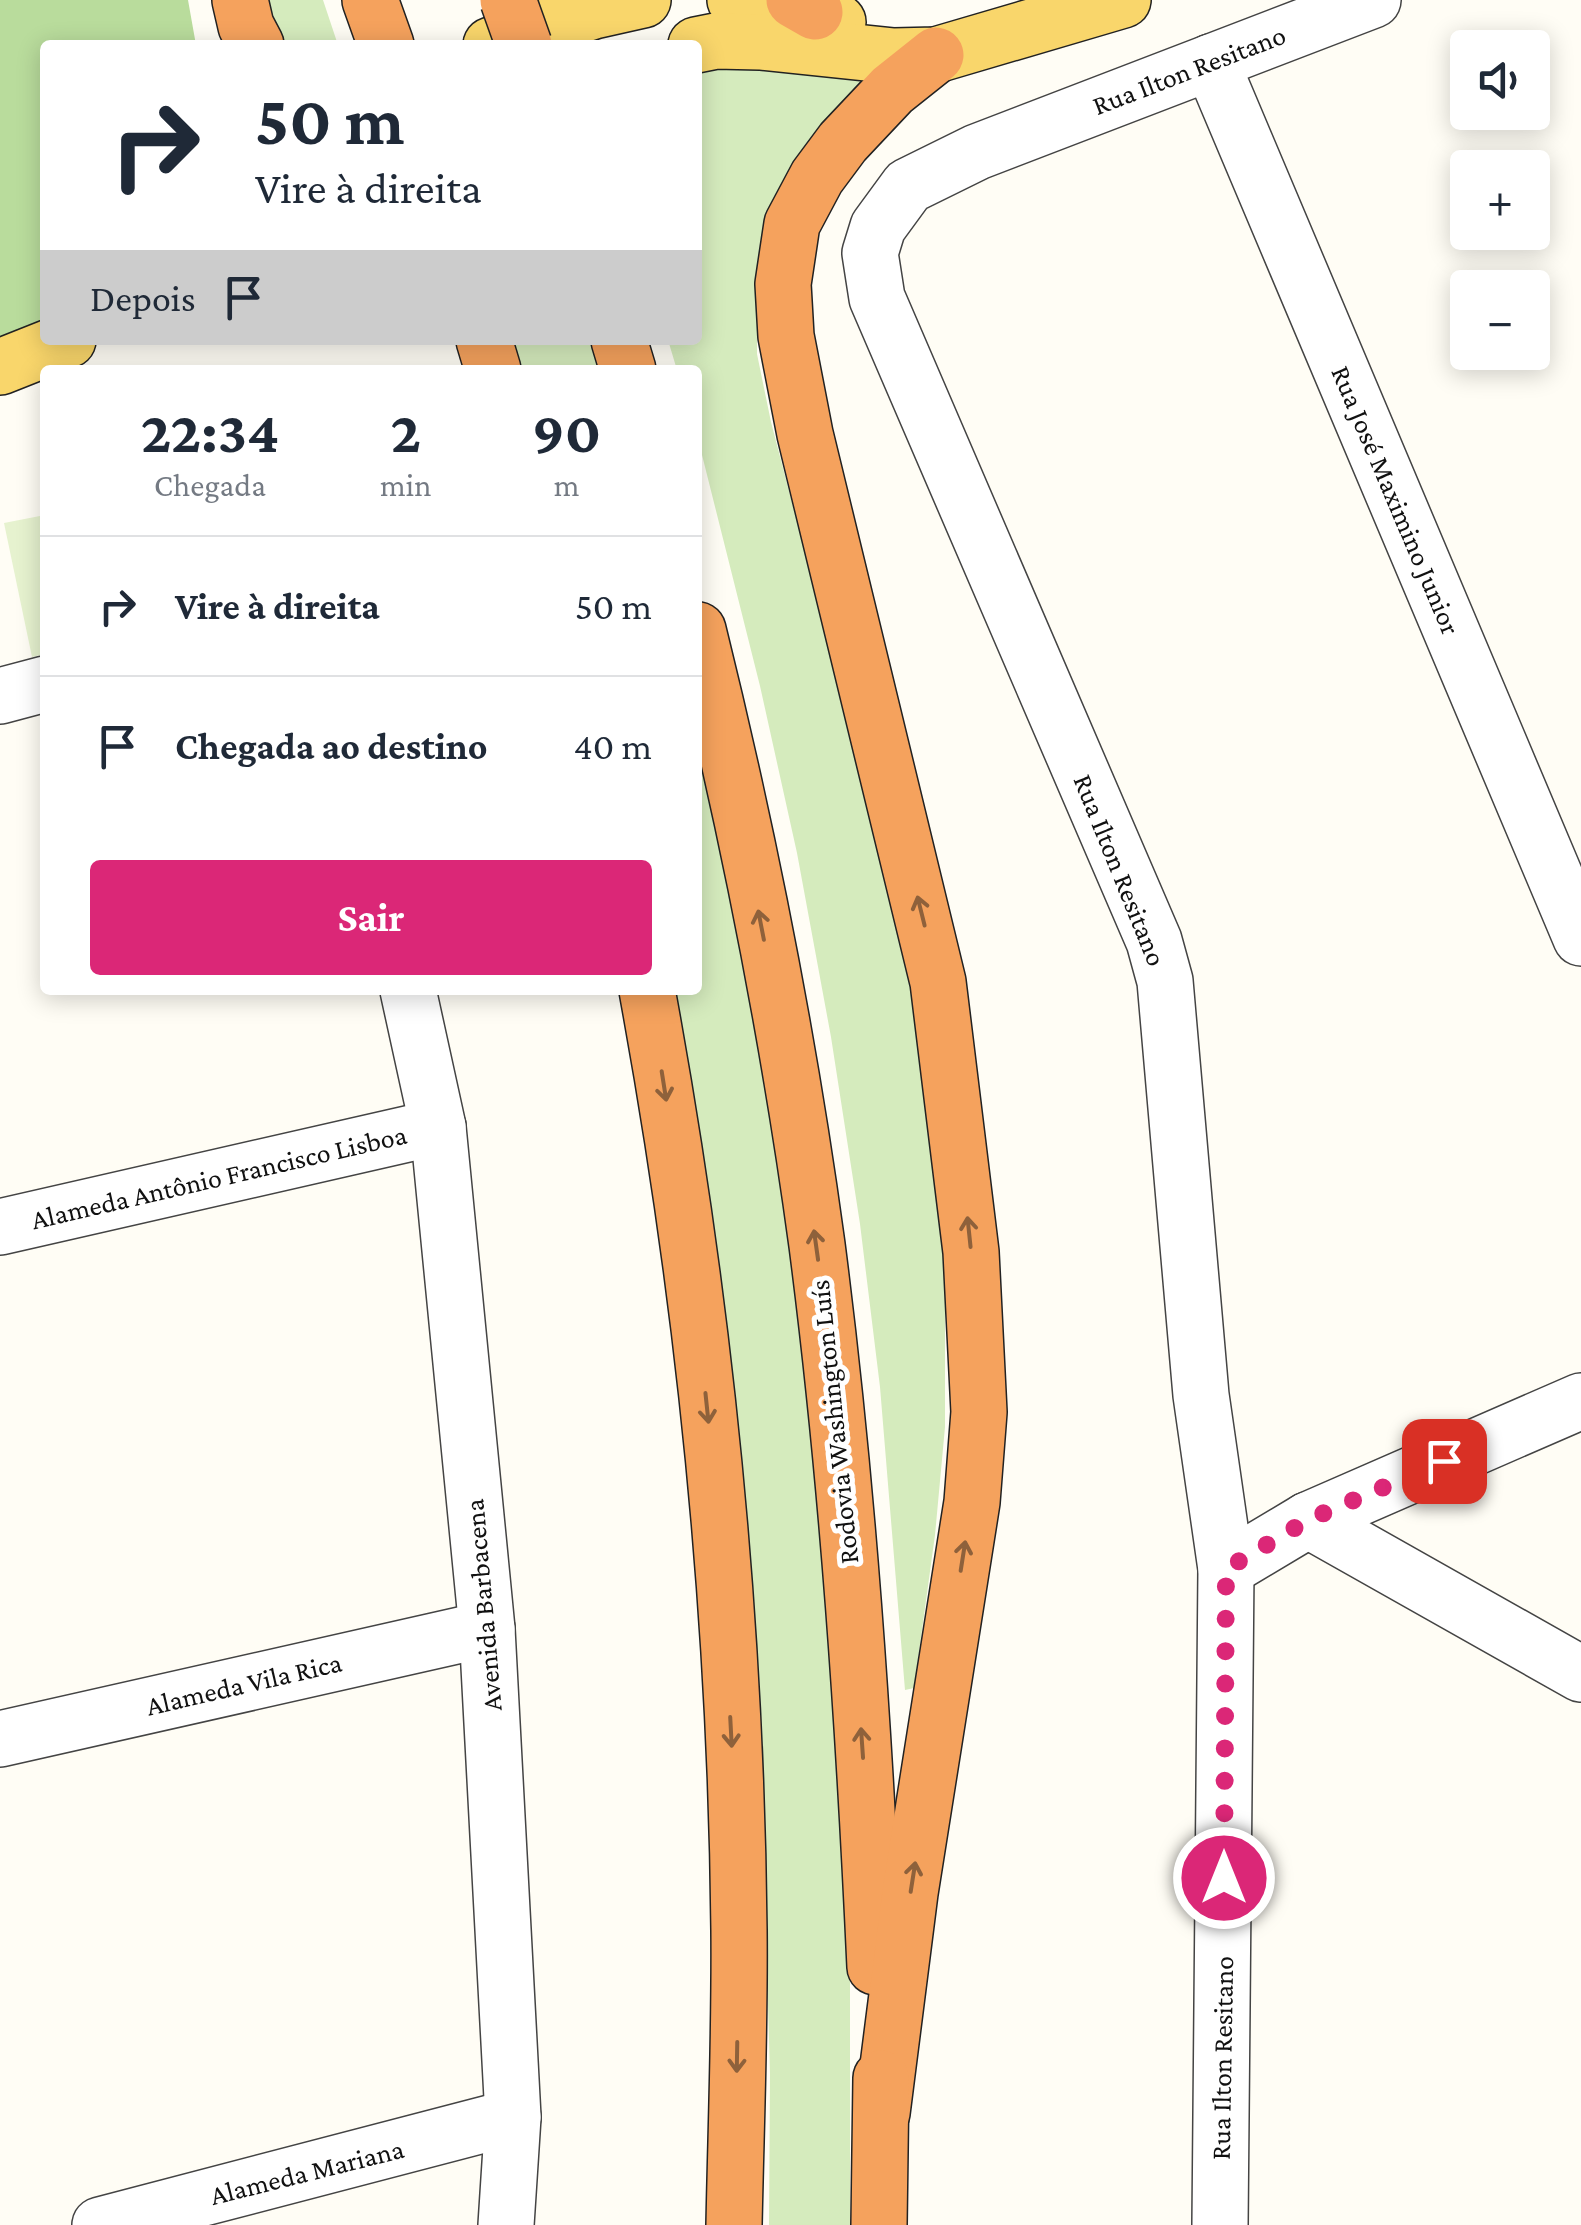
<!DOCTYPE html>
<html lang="pt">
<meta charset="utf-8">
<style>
body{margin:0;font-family:"Crimson Pro",serif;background:#f2f2f3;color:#1f2937;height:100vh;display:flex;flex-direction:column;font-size:38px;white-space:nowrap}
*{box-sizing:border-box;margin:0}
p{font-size:32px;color:#747a83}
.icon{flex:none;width:55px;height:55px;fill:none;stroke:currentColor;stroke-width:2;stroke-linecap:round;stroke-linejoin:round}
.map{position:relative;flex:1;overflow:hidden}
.drawer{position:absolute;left:40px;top:365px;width:662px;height:630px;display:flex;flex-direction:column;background:#fff;border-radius:10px;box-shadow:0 5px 25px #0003}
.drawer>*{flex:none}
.guide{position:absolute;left:40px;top:40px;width:662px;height:305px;border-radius:10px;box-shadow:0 5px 25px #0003;background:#fff;color:#1f2937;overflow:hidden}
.fabs{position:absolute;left:1450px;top:30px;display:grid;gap:20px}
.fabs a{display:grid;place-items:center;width:100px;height:100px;border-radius:10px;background:#fff;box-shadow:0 5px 25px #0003;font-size:50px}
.pin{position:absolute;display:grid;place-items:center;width:85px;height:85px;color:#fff;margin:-42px;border-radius:20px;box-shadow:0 5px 15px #0006}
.me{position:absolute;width:110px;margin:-55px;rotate:0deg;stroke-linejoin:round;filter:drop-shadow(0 0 8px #0008)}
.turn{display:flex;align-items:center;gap:35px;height:210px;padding:0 50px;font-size:45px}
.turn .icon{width:130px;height:130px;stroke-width:2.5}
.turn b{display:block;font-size:70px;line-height:85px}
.then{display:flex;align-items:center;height:95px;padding:0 50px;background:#0003;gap:20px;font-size:38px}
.eta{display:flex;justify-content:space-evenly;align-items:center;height:170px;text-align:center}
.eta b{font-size:60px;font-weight:700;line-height:70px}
.action{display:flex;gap:20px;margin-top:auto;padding:20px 50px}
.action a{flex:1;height:115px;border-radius:10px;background:#db2777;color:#fff;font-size:40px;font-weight:700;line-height:115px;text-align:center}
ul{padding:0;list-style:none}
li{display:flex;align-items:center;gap:30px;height:140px;padding:0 50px;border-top:2px solid #e0e1e3}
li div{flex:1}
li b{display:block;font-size:38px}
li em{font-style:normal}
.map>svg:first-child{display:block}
</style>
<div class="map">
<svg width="1581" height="2225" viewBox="0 0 1581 2225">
<rect width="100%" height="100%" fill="#fffdf5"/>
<g fill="#d5ebbd">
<path d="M 254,0 L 323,0 L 338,45 L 284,45 L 268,29 Z"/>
<path d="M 698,65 L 885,75 L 757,288 L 757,354 L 771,422 L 906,940 L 939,1166 L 945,1290 L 945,1427 L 935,1535 L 914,1688 L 905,1690 L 880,1387 L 860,1224 L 831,1037 L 797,853 L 760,686 L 698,439 L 698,370 L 677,370 L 668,340 L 698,340 Z"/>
<path d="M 513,340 L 592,340 L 602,370 L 522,370 Z"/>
<path d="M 698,720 L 748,955 L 813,1396 L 850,1876 L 850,2225 L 769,2225 L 770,2074 L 764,1866 L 669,990 L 698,990 Z"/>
</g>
<path fill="#b9dc9c" d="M 0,0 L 188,0 L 196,45 L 45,45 L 45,340 L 0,359 Z"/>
<path fill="#e6f2cf" d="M 45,515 L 45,654 L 32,657 L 4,523 Z"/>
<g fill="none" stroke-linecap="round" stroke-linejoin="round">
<g stroke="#444" stroke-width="58">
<g id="minor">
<path d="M 1211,62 L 1581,938"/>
<path d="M 0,696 L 45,684"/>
<path d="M 408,990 L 438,1127 L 487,1629 L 513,2117 L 506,2225"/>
<path d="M 0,1227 L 438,1127"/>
<path d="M 1308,1520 L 1581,1674"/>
<path d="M 1226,1569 L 1308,1520 L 1581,1401"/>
<path d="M 0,1739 L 487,1629"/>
<path d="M 100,2225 L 513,2117"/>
<path d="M 1220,2225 L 1226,1569 L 1201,1395 L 1165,981 L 1154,941 L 877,298 L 870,253 L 878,227 L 908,186 L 977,152 L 1373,0"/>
</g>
</g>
<g stroke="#222" stroke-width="58">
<g id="major">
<path d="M 735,0 L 815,12 L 838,22"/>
<path d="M 491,45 L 594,11 L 643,0"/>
<path d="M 696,45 L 716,41 L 760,42 L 894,56 L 936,55 L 1123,0"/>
<path d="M 0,367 L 68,340"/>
</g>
</g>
<g stroke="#222" stroke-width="58">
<g id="highway">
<path d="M 240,0 L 246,26 L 256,45"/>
<path d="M 370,0 L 386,45"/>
<path d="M 794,0 L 815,12"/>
<path d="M 484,340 L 493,370"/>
<path d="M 619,340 L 628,370"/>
<path d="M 698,630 C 748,832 789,1039 817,1245 C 848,1484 864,1727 875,1967"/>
<path d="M 647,990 C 704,1299 736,1615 739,1930 C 740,2028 736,2127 734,2225"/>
<path d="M 882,2113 L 910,1893 L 972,1502 L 979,1412 L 971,1252 L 938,982 L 805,434 L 786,336 L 783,284 L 792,224 L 817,177 L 843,142 L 892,90 L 936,55"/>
<path d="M 879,2225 L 881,2078"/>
</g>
</g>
<use href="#minor" stroke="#fff" stroke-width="55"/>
<use href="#major" stroke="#f9d66b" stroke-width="55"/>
<use href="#highway" stroke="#f5a25d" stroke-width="55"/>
<g stroke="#222" stroke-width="58" stroke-linecap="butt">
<path id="highway-bridge" d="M 508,0 L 524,45"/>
</g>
<use href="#highway-bridge" stroke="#f5a25d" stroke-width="55"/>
</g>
<defs><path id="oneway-shaft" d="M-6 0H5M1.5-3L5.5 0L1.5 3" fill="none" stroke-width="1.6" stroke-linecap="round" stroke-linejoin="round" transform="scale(2.5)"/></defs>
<g stroke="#8e613b">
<use href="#oneway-shaft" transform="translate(921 911) rotate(-104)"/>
<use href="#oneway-shaft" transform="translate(761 925) rotate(-101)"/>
<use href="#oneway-shaft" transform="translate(664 1086) rotate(81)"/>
<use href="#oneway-shaft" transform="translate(969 1232) rotate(-96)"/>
<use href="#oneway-shaft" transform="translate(816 1245) rotate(-98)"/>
<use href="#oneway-shaft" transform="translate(707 1408) rotate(84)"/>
<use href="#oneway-shaft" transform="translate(963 1556) rotate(-81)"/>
<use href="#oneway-shaft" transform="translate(731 1732) rotate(87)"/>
<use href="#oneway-shaft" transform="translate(862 1743) rotate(-94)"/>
<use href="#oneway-shaft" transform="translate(913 1877) rotate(-81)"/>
<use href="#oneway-shaft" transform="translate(737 2057) rotate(91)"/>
</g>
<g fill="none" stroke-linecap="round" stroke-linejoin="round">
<path stroke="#db2777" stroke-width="18" stroke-dasharray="0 32.4" d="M 1224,1878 L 1226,1569 L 1308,1520 L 1444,1461"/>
</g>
<g text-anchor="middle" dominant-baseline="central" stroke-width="10" stroke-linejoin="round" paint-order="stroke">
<g font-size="28" fill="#111" stroke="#fff">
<text transform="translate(1189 70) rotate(-21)">Rua Ilton Resitano</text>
<text transform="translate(1396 500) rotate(67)">Rua José Maximino Junior</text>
<text transform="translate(1120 870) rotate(68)">Rua Ilton Resitano</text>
<text transform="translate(219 1177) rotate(-13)">Alameda Antônio Francisco Lisboa</text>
<text transform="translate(834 1422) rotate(-96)">Rodovia Washington Luís</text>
<text transform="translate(483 1605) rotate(-95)">Avenida Barbacena</text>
<text transform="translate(244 1684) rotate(-13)">Alameda Vila Rica</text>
<text transform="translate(1222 2058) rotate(-89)">Rua Ilton Resitano</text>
<text transform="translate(307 2172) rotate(-14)">Alameda Mariana</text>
</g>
</g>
</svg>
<div class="fabs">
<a><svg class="icon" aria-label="sound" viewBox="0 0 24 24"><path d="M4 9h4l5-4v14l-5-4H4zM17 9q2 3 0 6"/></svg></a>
<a>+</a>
<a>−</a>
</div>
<div class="pin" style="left:1444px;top:1461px;background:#d93025"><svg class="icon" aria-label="arrive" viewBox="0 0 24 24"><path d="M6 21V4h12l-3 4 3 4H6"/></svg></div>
<svg class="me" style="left:1224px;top:1878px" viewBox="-20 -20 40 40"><circle r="17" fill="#db2777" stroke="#fff" stroke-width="3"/><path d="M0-11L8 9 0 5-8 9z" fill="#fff"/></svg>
<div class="guide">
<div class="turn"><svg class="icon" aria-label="right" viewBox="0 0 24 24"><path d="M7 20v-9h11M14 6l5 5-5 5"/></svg><div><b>50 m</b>Vire à direita</div></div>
<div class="then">Depois<svg class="icon" aria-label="arrive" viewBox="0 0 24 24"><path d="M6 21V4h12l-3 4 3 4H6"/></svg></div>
</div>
<section class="drawer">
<div class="eta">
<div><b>22:34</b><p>Chegada</p></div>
<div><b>2</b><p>min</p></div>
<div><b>90</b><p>m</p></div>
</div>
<ul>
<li><svg class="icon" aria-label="right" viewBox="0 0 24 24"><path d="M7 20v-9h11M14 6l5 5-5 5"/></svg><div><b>Vire à direita</b></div><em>50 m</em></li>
<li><svg class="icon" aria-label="arrive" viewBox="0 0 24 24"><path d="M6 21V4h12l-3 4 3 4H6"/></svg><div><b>Chegada ao destino</b></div><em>40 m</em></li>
</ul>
<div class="action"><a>Sair</a></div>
</section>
</div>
